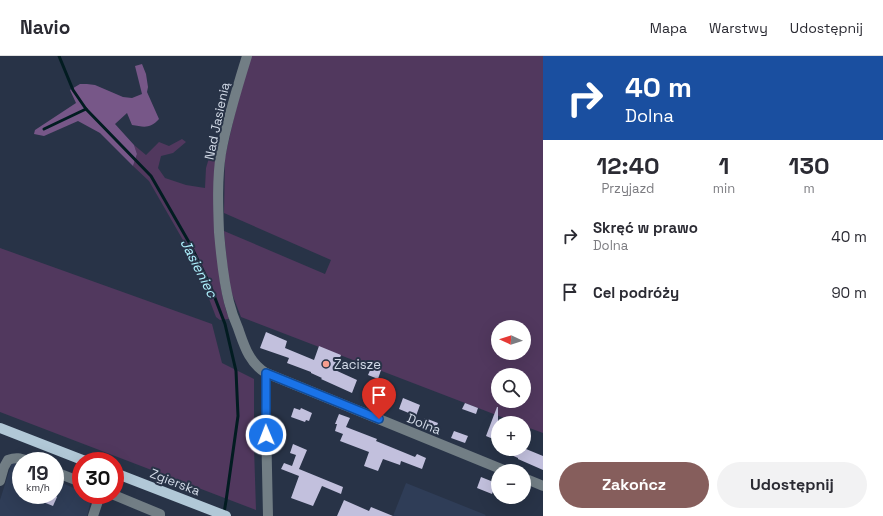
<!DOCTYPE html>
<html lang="pl">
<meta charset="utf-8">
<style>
body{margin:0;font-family:"Space Grotesk",sans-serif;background:#f2f2f3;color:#2b2b33;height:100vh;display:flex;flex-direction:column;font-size:15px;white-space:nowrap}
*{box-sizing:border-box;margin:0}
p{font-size:13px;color:#7c7c81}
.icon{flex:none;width:22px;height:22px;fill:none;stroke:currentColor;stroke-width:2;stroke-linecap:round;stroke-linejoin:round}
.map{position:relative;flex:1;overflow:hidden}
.panel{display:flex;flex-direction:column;background:#fff;width:340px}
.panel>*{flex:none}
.hud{background:#1a4fa0;color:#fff;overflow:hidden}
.needle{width:26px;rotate:273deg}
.fabs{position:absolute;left:491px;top:264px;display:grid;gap:8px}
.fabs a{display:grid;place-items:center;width:40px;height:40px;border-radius:50%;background:#fff;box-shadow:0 4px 16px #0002;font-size:20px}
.speed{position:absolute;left:12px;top:396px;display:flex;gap:8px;font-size:20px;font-weight:700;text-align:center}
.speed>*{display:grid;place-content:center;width:52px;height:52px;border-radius:50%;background:#fff;box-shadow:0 4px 16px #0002;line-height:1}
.speed small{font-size:10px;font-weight:400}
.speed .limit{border:6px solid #d22;background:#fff;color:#111}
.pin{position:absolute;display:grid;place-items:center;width:34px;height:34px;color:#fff;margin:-41px -17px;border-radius:50% 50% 50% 0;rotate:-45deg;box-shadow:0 0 4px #0007}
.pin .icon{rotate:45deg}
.me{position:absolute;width:44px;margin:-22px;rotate:359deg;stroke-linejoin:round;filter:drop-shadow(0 0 3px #0008)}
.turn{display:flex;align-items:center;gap:14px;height:84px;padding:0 16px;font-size:18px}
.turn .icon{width:52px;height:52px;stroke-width:2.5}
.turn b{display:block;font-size:28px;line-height:34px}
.eta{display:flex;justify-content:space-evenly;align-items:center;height:68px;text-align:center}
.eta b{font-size:24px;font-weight:800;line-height:28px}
.cta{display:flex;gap:8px;margin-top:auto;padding:8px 16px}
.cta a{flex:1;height:46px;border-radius:24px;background:#865e5c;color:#fff;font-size:16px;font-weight:800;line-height:46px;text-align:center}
.cta a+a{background:#f2f2f3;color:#2b2b33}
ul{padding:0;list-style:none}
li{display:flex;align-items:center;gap:12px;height:56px;padding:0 16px}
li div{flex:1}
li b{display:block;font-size:15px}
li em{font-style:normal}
header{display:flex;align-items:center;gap:24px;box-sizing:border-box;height:56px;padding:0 20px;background:#fff;border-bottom:1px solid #e1e1e2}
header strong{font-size:19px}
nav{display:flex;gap:22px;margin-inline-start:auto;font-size:14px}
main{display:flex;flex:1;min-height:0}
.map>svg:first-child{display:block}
</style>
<header>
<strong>Navio</strong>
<nav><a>Mapa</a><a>Warstwy</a><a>Udostępnij</a></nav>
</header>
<main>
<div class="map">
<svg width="543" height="460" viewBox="0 0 543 460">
<rect width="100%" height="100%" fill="#283347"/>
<g fill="#2f3d57">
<path d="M 12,406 L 21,410 L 21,439 L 55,439 L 55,424 L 81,435 L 81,439 L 92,440 L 87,460 L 0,460 L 0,444 Z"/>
<path d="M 406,427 L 486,459 L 485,460 L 393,460 Z"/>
</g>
<g fill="#51385e" fill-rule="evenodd">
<path d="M 251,0 L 543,0 L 543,377 L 524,370 L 524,367 L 517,367 L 241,261 L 229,230 L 224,175 L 325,218 L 331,204 L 224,157 L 225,101 L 236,53 ZM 498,271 L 524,271 L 524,297 L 498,297 ZM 498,319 L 524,319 L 524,345 L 498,345 Z"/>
<path d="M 182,83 L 186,86 L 173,97 L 161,100 L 158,112 L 165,122 L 186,129 L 205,132 L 206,112 L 209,102 L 216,103 C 216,137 215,172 218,206 C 220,226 222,244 229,263 L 220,264 L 216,261 L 200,219 L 187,191 L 149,125 L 133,110 L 137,98 L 134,89 L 146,99 L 159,86 L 169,90 Z"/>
<path d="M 0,192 L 212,268 L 222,307 L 254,323 L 254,391 L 256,454 L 0,356 Z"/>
</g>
<path fill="#775788" d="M 142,8 L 146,18 L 148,31 L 147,36 L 159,63 C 150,73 144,71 132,69 L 127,57 L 115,68 L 134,89 L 137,98 L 133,110 L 100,77 L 78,65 L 44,80 L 34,78 L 35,74 L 76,47 L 70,34 L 80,28 L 87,28 L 95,29 L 123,41 L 132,42 L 142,38 L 135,10 Z"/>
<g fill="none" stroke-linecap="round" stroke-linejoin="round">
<g stroke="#021c21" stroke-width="3">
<path d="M 59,0 L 73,34 L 86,53 L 151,120 L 190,188 L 210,229 L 225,268 L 236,315 L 238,360 L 226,445 L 224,457"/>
<path d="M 44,73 L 86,53"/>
</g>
</g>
<g fill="#c2c0dd">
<path d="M 266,276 L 287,285 L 285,292 L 314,304 L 319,290 L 341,299 L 335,314 L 357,324 L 352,337 L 321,323 L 322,322 L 311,317 L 311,316 L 287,307 L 289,302 L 260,292 Z"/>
<path d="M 372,310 L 381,314 L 378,323 L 368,319 Z"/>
<path d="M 376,327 L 389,332 L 383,347 L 370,342 Z"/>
<path d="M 403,342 L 420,349 L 416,360 L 399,353 Z"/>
<path d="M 465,347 L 478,352 L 476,358 L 462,353 Z"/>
<path d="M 497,351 L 498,351 L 498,385 L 486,380 Z"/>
<path d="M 294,352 L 300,354 L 301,352 L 312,357 L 309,365 L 306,364 L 305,366 L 291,361 Z"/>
<path d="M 339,358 L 350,362 L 346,371 L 377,383 L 376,385 L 415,401 L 417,398 L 426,402 L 422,413 L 401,405 L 400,409 L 383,403 L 378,415 L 364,410 L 369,396 L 340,385 L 343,378 L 335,375 L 337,368 L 335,368 Z"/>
<path d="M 425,362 L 438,367 L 435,375 L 422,370 Z"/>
<path d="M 454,375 L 468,380 L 465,387 L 451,382 Z"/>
<path d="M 293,388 L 307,394 L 299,413 L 343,431 L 341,438 L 322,430 L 313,450 L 291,442 L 299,420 L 281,413 L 284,407 L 292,410 L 296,399 L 290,397 Z"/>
<path d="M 498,393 L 526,393 L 543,400 L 543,414 L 518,403 L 518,402 Z"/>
<path d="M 481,421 L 496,427 L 492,438 L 477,432 Z"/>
<path d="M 26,439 L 53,439 L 57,441 L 53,450 Z"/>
<path d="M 344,444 L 369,455 L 371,451 L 393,460 L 337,460 Z"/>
</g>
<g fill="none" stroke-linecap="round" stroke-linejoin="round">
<g stroke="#727e85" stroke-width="10">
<path d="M 247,0 C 237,32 227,64 221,97 C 217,123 218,150 219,176 C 221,199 223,223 229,246 C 231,254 234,263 238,272 C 244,289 249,307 266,317 L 266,367 L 268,460"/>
<path d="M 266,317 L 506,415"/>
<path d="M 55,416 L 81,426"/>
<path d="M 524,422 L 543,430"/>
<path d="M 0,425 L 4,411 L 8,404 C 16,401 20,402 28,405"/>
<path d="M 114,439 L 160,458 L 160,460"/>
<path d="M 93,460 L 100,439"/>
</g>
<g stroke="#b1c8d7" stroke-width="10">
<path d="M 0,372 L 85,405"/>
<path d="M 115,417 L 226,460"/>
</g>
</g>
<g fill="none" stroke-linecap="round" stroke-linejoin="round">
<g stroke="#114b97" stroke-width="10">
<path id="route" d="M 266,379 L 266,317 L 379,363"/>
</g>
<use href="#route" stroke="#1a73e8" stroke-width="7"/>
</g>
<circle fill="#f59d8e" stroke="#283347" stroke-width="1.5" cx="326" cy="308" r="4"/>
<g text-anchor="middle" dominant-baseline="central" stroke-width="4" stroke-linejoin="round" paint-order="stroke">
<g font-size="13" fill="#d4dce9" stroke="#283347">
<text transform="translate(217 65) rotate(-78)">Nad Jasienią</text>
<text transform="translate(424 368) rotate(22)">Dolna</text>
<text transform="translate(175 426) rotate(21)">Zgierska</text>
</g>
<g font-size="13" fill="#d4dce9" stroke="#283347" text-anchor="start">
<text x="334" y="308">Zacisze</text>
</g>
<g font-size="14" font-style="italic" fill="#aef1fd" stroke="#283347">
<text transform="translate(199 212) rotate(63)">Jasieniec</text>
</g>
</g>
</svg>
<div class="fabs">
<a><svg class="needle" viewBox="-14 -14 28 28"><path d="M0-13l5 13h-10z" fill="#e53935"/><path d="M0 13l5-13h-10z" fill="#7c7c81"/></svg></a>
<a><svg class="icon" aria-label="search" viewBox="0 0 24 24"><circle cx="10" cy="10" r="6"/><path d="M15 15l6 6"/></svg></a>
<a>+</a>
<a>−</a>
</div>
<div class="speed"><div>19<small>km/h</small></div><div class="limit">30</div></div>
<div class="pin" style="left:379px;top:363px;background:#d93025"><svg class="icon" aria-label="arrive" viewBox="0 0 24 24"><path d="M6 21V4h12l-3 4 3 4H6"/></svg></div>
<svg class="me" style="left:266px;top:379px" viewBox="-20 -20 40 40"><circle r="17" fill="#1a73e8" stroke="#fff" stroke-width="3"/><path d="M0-11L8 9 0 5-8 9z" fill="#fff"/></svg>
</div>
<section class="panel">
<div class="hud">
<div class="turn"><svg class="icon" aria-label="right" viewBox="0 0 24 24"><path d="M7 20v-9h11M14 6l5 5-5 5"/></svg><div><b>40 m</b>Dolna</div></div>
</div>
<div class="eta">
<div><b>12:40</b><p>Przyjazd</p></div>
<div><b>1</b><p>min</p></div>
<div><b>130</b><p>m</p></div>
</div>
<ul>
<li><svg class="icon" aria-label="right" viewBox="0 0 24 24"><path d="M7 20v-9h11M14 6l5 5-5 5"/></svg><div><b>Skręć w prawo</b><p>Dolna</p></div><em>40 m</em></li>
<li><svg class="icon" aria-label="arrive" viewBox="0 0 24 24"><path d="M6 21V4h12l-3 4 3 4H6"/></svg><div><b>Cel podróży</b></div><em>90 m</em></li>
</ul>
<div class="cta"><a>Zakończ</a><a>Udostępnij</a></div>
</section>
</main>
